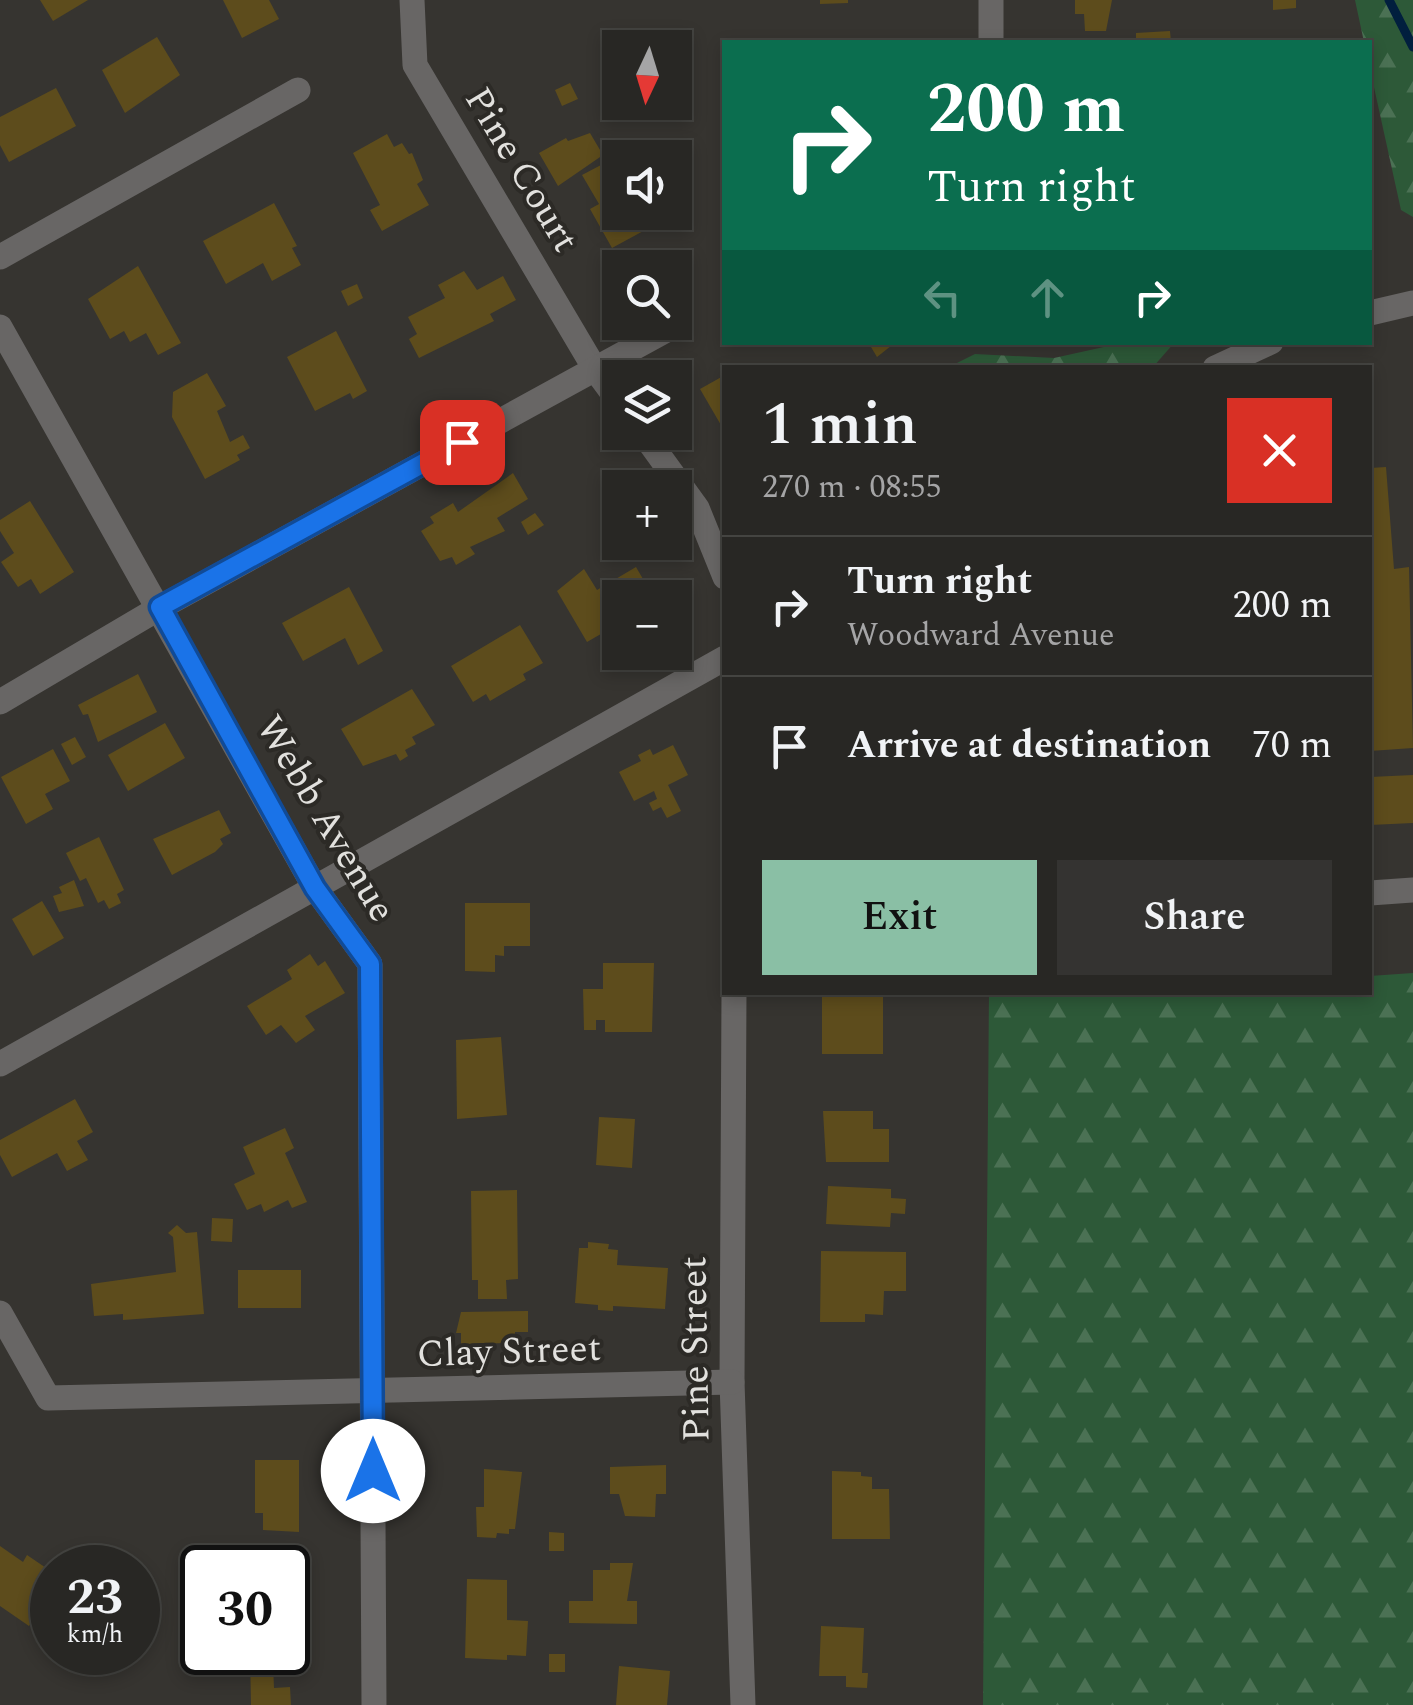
<!DOCTYPE html>
<meta charset="utf-8">
<style>
body{margin:0;font-family:Spectral,serif;background:#343331;color:#f1f3f6;height:100vh;display:flex;flex-direction:column;font-size:38px;white-space:nowrap}
*{box-sizing:border-box;margin:0}
p{font-size:32px;color:#a5a5a6}
.icon{flex:none;width:55px;height:55px;fill:none;stroke:currentColor;stroke-width:2;stroke-linecap:round;stroke-linejoin:round}
.map{position:relative;flex:1;overflow:hidden}
.drawer{position:absolute;left:722px;top:365px;width:650px;height:630px;display:flex;flex-direction:column;background:#282724;border-radius:0px;box-shadow:0 5px 15px #0003,0 0 0 2px #444441}
.drawer>*{flex:none}
.top-card{position:absolute;left:722px;top:40px;width:650px;height:305px;border-radius:0px;box-shadow:0 5px 15px #0003,0 0 0 2px #444441;background:#0b6e4f;color:#fff;overflow:hidden}
.needle{width:65px;rotate:184deg}
.buttons{position:absolute;left:602px;top:30px;display:grid;gap:20px}
.buttons a{display:grid;place-items:center;width:90px;height:90px;border-radius:0px;background:#282724;box-shadow:0 5px 15px #0003,0 0 0 2px #444441;font-size:50px}
.speed{position:absolute;left:30px;top:1545px;display:flex;gap:20px;font-size:50px;font-weight:700;text-align:center}
.speed>*{display:grid;place-content:center;width:130px;height:130px;border-radius:50%;background:#282724;box-shadow:0 5px 15px #0003,0 0 0 2px #444441;line-height:1}
.speed small{font-size:25px;font-weight:400}
.speed .limit{border:5px solid #111;border-radius:15px;background:#fff;color:#111}
.pin{position:absolute;display:grid;place-items:center;width:85px;height:85px;color:#fff;margin:-42px;border-radius:20px;box-shadow:0 5px 15px #0006}
.me{position:absolute;width:110px;margin:-55px;rotate:0deg;stroke-linejoin:round;filter:drop-shadow(0 0 8px #0008)}
.turn{display:flex;align-items:center;gap:35px;height:210px;padding:0 40px;font-size:45px}
.turn .icon{width:130px;height:130px;stroke-width:2.5}
.turn b{display:block;font-size:70px;line-height:85px}
.lanes{display:flex;align-items:center;height:95px;padding:0 40px;background:#0003;justify-content:center;gap:50px;direction:ltr}
.lanes .off{opacity:.35}
.round{display:grid;place-items:center;flex:none;width:105px;height:105px;border-radius:0px;background:#343331}
.overview{display:flex;align-items:center;justify-content:space-between;height:170px;padding:0 40px}
h1{font-size:60px;font-weight:600;line-height:75px}
.primary-button{display:flex;gap:20px;margin-top:auto;padding:20px 40px}
.primary-button a{flex:1;height:115px;border-radius:0px;background:#8abfa5;color:#111;font-size:40px;font-weight:600;line-height:115px;text-align:center}
.primary-button a+a{background:#343331;color:#f1f3f6}
ul{padding:0;list-style:none}
li{display:flex;align-items:center;gap:30px;height:140px;padding:0 40px;border-top:2px solid #444441}
li div{flex:1}
li b{display:block;font-size:38px}
li em{font-style:normal}
.map>svg:first-child{display:block}
</style>
<div class="map">
<svg width="1413" height="1705" viewBox="0 0 1413 1705">
<defs>
<pattern id="forest-firs" width="22" height="20" patternUnits="userSpaceOnUse" patternTransform="scale(2.5)"><rect width="22" height="20" fill="#2d5938"/><path d="M5 1l3.5 6h-7zM16 11l3.5 6h-7z" fill="#4b7154"/></pattern>
</defs>
<rect width="100%" height="100%" fill="#363430"/>
<g fill="url(#forest-firs)">
<path d="M 1355,0 L 1413,0 L 1413,217 L 1401,210 L 1370,69 L 1370,42 L 1364,42 Z"/>
<path d="M 1122,343 L 1174,343 L 1153,367 L 949,367 L 975,354 L 1054,358 Z"/>
<path d="M 1413,973 L 1413,1705 L 983,1705 L 989,993 L 1370,992 L 1370,976 Z"/>
</g>
<g fill="none" stroke-linecap="round" stroke-linejoin="round">
<path stroke="#011f3e" stroke-width="9" d="M 1389,0 L 1413,47"/>
</g>
<g fill="#5d4c1c">
<path d="M 40,0 L 88,0 L 53,21 Z"/>
<path d="M 223,0 L 269,0 L 279,19 L 242,38 Z"/>
<path d="M 820,0 L 848,0 L 848,3 L 820,4 Z"/>
<path d="M 1075,0 L 1112,0 L 1106,31 L 1085,31 L 1084,14 L 1075,14 Z"/>
<path d="M 1273,0 L 1296,0 L 1296,8 L 1273,10 Z"/>
<path d="M 1170,31 L 1171,42 L 1136,42 L 1136,33 Z"/>
<path d="M 157,37 L 180,75 L 125,113 L 102,70 Z"/>
<path d="M 570,83 L 578,99 L 562,106 L 555,90 Z"/>
<path d="M 56,88 L 76,126 L 9,162 L 0,145 L 0,117 Z"/>
<path d="M 590,133 L 603,155 L 558,186 L 539,153 L 566,138 L 568,141 Z"/>
<path d="M 387,134 L 394,147 L 402,143 L 409,154 L 412,153 L 423,180 L 417,184 L 429,205 L 382,231 L 370,210 L 380,205 L 353,153 Z"/>
<path d="M 618,156 L 620,212 L 663,212 L 644,224 L 647,229 L 612,248 L 590,209 L 599,204 L 582,175 Z"/>
<path d="M 274,203 L 297,246 L 292,248 L 301,265 L 272,281 L 263,263 L 226,284 L 203,241 Z"/>
<path d="M 138,266 L 181,343 L 158,355 L 146,333 L 130,342 L 124,331 L 110,339 L 88,299 Z"/>
<path d="M 464,271 L 477,290 L 503,276 L 516,300 L 490,314 L 494,321 L 419,358 L 409,339 L 417,334 L 408,317 L 445,298 L 438,285 Z"/>
<path d="M 357,284 L 363,298 L 348,306 L 341,291 Z"/>
<path d="M 336,331 L 367,391 L 353,399 L 350,393 L 315,411 L 287,357 Z"/>
<path d="M 868,342 L 896,342 L 877,357 Z"/>
<path d="M 207,373 L 226,406 L 217,411 L 230,442 L 243,435 L 250,448 L 237,455 L 240,460 L 205,479 L 172,417 L 173,392 Z"/>
<path d="M 725,375 L 725,432 L 700,389 Z"/>
<path d="M 1386,467 L 1394,569 L 1409,567 L 1413,748 L 1370,751 L 1370,468 Z"/>
<path d="M 513,473 L 528,499 L 497,518 L 505,531 L 470,547 L 475,554 L 456,565 L 452,557 L 440,561 L 421,531 L 434,523 L 430,517 L 453,503 L 458,512 Z"/>
<path d="M 30,501 L 74,572 L 40,594 L 31,579 L 18,587 L 1,562 L 14,553 L 0,531 L 0,520 Z"/>
<path d="M 535,513 L 544,525 L 528,535 L 521,522 Z"/>
<path d="M 636,567 L 654,598 L 620,598 L 620,623 L 587,642 L 557,591 L 584,569 L 597,590 Z"/>
<path d="M 349,587 L 383,651 L 358,665 L 345,638 L 303,661 L 282,623 Z"/>
<path d="M 520,625 L 543,663 L 523,674 L 526,680 L 490,701 L 486,694 L 473,702 L 451,666 Z"/>
<path d="M 138,674 L 157,712 L 98,742 L 88,714 L 83,715 L 78,705 Z"/>
<path d="M 412,689 L 435,725 L 412,737 L 416,744 L 405,750 L 408,756 L 400,761 L 396,754 L 363,766 L 341,729 Z"/>
<path d="M 165,723 L 185,758 L 128,791 L 108,755 Z"/>
<path d="M 75,737 L 86,757 L 72,765 L 61,744 Z"/>
<path d="M 673,745 L 688,775 L 668,785 L 681,811 L 667,818 L 661,807 L 653,811 L 649,803 L 657,799 L 654,791 L 634,801 L 619,772 L 641,761 L 638,755 L 650,749 L 653,755 Z"/>
<path d="M 53,749 L 70,781 L 45,794 L 53,809 L 26,824 L 1,777 Z"/>
<path d="M 1413,775 L 1413,823 L 1370,825 L 1370,777 Z"/>
<path d="M 219,810 L 231,833 L 220,839 L 223,844 L 215,852 L 172,875 L 153,839 Z"/>
<path d="M 99,837 L 124,890 L 117,894 L 121,903 L 109,909 L 104,900 L 98,903 L 86,878 L 80,881 L 66,853 Z"/>
<path d="M 74,880 L 84,906 L 59,912 L 53,896 L 62,893 L 59,887 Z"/>
<path d="M 42,901 L 64,938 L 33,956 L 12,919 Z"/>
<path d="M 465,903 L 530,903 L 530,946 L 504,946 L 504,956 L 495,955 L 495,972 L 465,971 Z"/>
<path d="M 310,954 L 318,966 L 325,961 L 345,993 L 305,1016 L 315,1030 L 296,1043 L 281,1025 L 266,1035 L 247,1006 L 292,979 L 287,970 Z"/>
<path d="M 603,963 L 654,963 L 652,1032 L 605,1032 L 605,1020 L 596,1020 L 596,1030 L 584,1030 L 583,989 L 603,989 Z"/>
<rect x="822" y="992" width="61" height="62"/>
<path d="M 501,1037 L 507,1115 L 457,1119 L 456,1040 Z"/>
<path d="M 75,1099 L 93,1132 L 77,1141 L 88,1160 L 67,1171 L 57,1153 L 12,1177 L 0,1155 L 0,1140 Z"/>
<path d="M 823,1111 L 873,1111 L 873,1129 L 889,1129 L 889,1162 L 826,1162 Z"/>
<path d="M 599,1117 L 635,1119 L 632,1168 L 596,1165 Z"/>
<path d="M 285,1128 L 294,1148 L 285,1153 L 307,1202 L 292,1208 L 288,1200 L 264,1212 L 261,1204 L 247,1210 L 234,1184 L 255,1174 L 243,1147 Z"/>
<path d="M 828,1186 L 891,1189 L 891,1198 L 906,1199 L 905,1214 L 891,1213 L 890,1227 L 826,1224 Z"/>
<path d="M 517,1190 L 518,1279 L 506,1280 L 507,1299 L 478,1299 L 478,1280 L 472,1280 L 471,1191 Z"/>
<path d="M 212,1218 L 233,1219 L 232,1242 L 211,1241 Z"/>
<path d="M 177,1225 L 186,1233 L 197,1232 L 204,1314 L 123,1320 L 123,1314 L 94,1316 L 91,1284 L 176,1272 L 173,1237 L 168,1233 Z"/>
<path d="M 588,1242 L 609,1244 L 608,1249 L 618,1250 L 617,1265 L 668,1268 L 665,1309 L 613,1306 L 613,1311 L 598,1310 L 598,1305 L 575,1303 L 579,1248 L 588,1248 Z"/>
<path d="M 821,1251 L 906,1252 L 906,1291 L 884,1291 L 883,1315 L 865,1314 L 865,1322 L 820,1322 Z"/>
<rect x="238" y="1270" width="63" height="38"/>
<path d="M 528,1311 L 528,1332 L 515,1332 L 515,1343 L 461,1344 L 461,1333 L 456,1333 L 461,1312 Z"/>
<path d="M 255,1460 L 299,1460 L 299,1532 L 263,1530 L 263,1513 L 255,1513 Z"/>
<path d="M 666,1465 L 666,1494 L 656,1494 L 655,1517 L 625,1516 L 619,1494 L 610,1494 L 610,1467 Z"/>
<path d="M 484,1469 L 522,1472 L 515,1529 L 509,1529 L 509,1534 L 497,1533 L 496,1538 L 477,1537 L 476,1507 L 484,1507 Z"/>
<path d="M 832,1471 L 861,1472 L 861,1476 L 872,1477 L 872,1489 L 889,1489 L 890,1539 L 832,1539 Z"/>
<path d="M 549,1532 L 564,1533 L 564,1551 L 549,1551 Z"/>
<path d="M 0,1546 L 23,1562 L 27,1555 L 52,1572 L 52,1592 L 29,1626 L 0,1606 Z"/>
<path d="M 610,1563 L 633,1563 L 627,1601 L 637,1601 L 637,1624 L 569,1623 L 569,1601 L 593,1601 L 593,1570 L 610,1570 Z"/>
<path d="M 467,1579 L 507,1580 L 507,1620 L 528,1621 L 526,1656 L 507,1655 L 507,1660 L 465,1658 Z"/>
<path d="M 821,1626 L 864,1628 L 862,1673 L 868,1673 L 867,1688 L 846,1687 L 846,1676 L 819,1676 Z"/>
<path d="M 288,1631 L 294,1631 L 295,1663 L 273,1663 L 274,1688 L 290,1687 L 291,1705 L 251,1705 L 250,1652 L 288,1652 Z"/>
<rect x="549" y="1654" width="16" height="18"/>
<path d="M 619,1666 L 670,1671 L 667,1705 L 616,1705 Z"/>
</g>
<g fill="none" stroke-linecap="round" stroke-linejoin="round">
<g stroke="#686665" stroke-width="25">
<path d="M 412,0 L 415,65 L 595,369 L 620,403"/>
<path d="M 991,0 L 991,42"/>
<path d="M 0,257 L 298,90"/>
<path d="M 1370,313 L 1413,303"/>
<path d="M 0,327 L 315,888 L 370,964 L 374,1705"/>
<path d="M 1215,368 L 1271,342"/>
<path d="M 642,432 L 697,508 L 725,577"/>
<path d="M 0,702 L 161,607 L 670,328"/>
<path d="M 1370,893 L 1413,890"/>
<path d="M 734,992 L 732,1382 L 743,1705"/>
<path d="M 0,1064 L 725,658"/>
<path d="M 0,1313 L 48,1398 L 732,1382"/>
</g>
</g>
<g fill="none" stroke-linecap="round" stroke-linejoin="round">
<g stroke="#114b97" stroke-width="25">
<path id="route" d="M 373,1471 L 370,964 L 315,888 L 160,607 L 462,442"/>
</g>
<use href="#route" stroke="#1a73e8" stroke-width="18"/>
</g>
<g text-anchor="middle" dominant-baseline="central" stroke-width="8" stroke-linejoin="round" paint-order="stroke">
<g font-size="38" fill="#e2e1de" stroke="#2c2a26">
<text transform="translate(521 170) rotate(59)">Pine Court</text>
<text transform="translate(325 819) rotate(59)">Webb Avenue</text>
<text transform="translate(696 1349) rotate(-91)">Pine Street</text>
<text transform="translate(509 1352) rotate(-2)">Clay Street</text>
</g>
</g>
</svg>
<div class="buttons">
<a><svg class="needle" viewBox="-14 -14 28 28"><path d="M0-13l5 13h-10z" fill="#e53935"/><path d="M0 13l5-13h-10z" fill="#a5a5a6"/></svg></a>
<a><svg class="icon" aria-label="sound" viewBox="0 0 24 24"><path d="M4 9h4l5-4v14l-5-4H4zM17 9q2 3 0 6"/></svg></a>
<a><svg class="icon" aria-label="search" viewBox="0 0 24 24"><circle cx="10" cy="10" r="6"/><path d="M15 15l6 6"/></svg></a>
<a><svg class="icon" aria-label="layers" viewBox="0 0 24 24"><path d="M12 4l9 5-9 5-9-5zM3 14l9 5 9-5"/></svg></a>
<a>+</a>
<a>−</a>
</div>
<div class="speed"><div>23<small>km/h</small></div><div class="limit">30</div></div>
<div class="pin" style="left:462px;top:442px;background:#d93025"><svg class="icon" aria-label="arrive" viewBox="0 0 24 24"><path d="M6 21V4h12l-3 4 3 4H6"/></svg></div>
<svg class="me" style="left:373px;top:1471px" viewBox="-20 -20 40 40"><circle r="19" fill="#fff"/><path d="M0-13L10 11 0 6-10 11z" fill="#1a73e8"/></svg>
<div class="top-card">
<div class="turn"><svg class="icon" aria-label="right" viewBox="0 0 24 24"><path d="M7 20v-9h11M14 6l5 5-5 5"/></svg><div><b>200 m</b>Turn right</div></div>
<div class="lanes"><svg class="icon off" aria-label="left" viewBox="0 0 24 24"><path d="M17 20v-9H6M10 6l-5 5 5 5"/></svg><svg class="icon off" aria-label="ahead" viewBox="0 0 24 24"><path d="M12 20V5M6 11l6-6 6 6"/></svg><svg class="icon" aria-label="right" viewBox="0 0 24 24"><path d="M7 20v-9h11M14 6l5 5-5 5"/></svg></div>
</div>
<section class="drawer">
<div class="overview"><div><h1>1 min</h1><p>270 m · 08:55</p></div><a class="round" style="background:#d93025;color:#fff"><svg class="icon" aria-label="close" viewBox="0 0 24 24"><path d="M6 6l12 12M18 6L6 18"/></svg></a></div>
<ul>
<li><svg class="icon" aria-label="right" viewBox="0 0 24 24"><path d="M7 20v-9h11M14 6l5 5-5 5"/></svg><div><b>Turn right</b><p>Woodward Avenue</p></div><em>200 m</em></li>
<li><svg class="icon" aria-label="arrive" viewBox="0 0 24 24"><path d="M6 21V4h12l-3 4 3 4H6"/></svg><div><b>Arrive at destination</b></div><em>70 m</em></li>
</ul>
<div class="primary-button"><a>Exit</a><a>Share</a></div>
</section>
</div>
